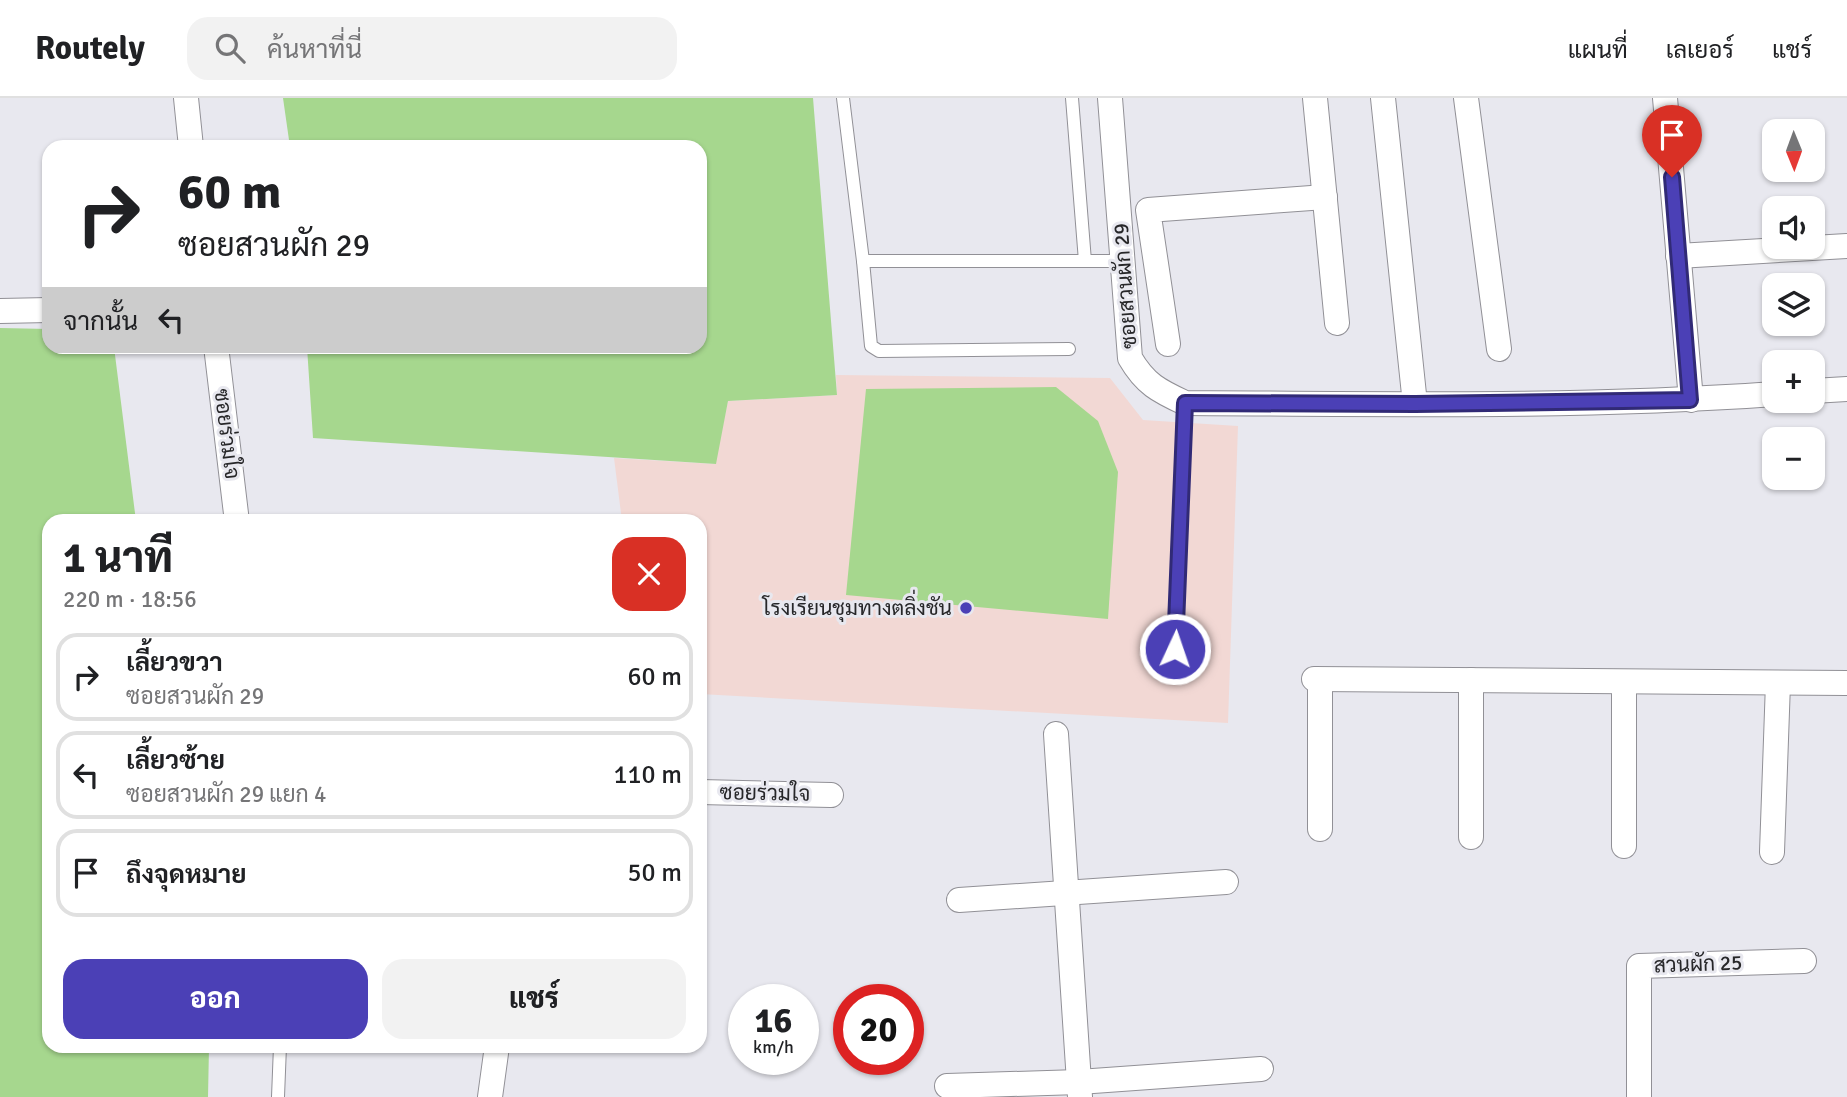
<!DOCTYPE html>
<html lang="th">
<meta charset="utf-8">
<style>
body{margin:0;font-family:Signika,Sarabun,sans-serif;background:#f2f2f2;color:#202124;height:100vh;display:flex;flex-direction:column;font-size:26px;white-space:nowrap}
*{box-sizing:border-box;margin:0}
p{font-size:23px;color:#757577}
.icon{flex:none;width:38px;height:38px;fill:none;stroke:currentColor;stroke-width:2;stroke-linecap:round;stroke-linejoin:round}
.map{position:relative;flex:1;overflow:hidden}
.drawer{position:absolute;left:42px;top:416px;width:665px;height:539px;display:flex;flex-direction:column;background:#fff;border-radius:21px;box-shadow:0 2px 5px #0004}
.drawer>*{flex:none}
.hud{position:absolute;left:42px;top:42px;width:665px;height:214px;border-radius:21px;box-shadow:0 2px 5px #0004;background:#fff;color:#202124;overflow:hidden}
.needle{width:46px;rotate:179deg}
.fabs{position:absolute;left:1762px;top:21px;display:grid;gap:14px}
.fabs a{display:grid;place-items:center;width:63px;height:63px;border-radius:14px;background:#fff;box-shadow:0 2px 5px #0004;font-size:35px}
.speed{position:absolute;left:728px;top:886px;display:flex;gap:14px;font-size:35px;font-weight:700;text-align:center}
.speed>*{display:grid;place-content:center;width:91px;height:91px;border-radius:50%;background:#fff;box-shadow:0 2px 5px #0004;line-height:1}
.speed small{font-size:18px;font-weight:400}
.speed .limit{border:10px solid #d22;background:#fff;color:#111}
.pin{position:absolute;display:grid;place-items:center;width:60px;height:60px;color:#fff;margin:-72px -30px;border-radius:50% 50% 50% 0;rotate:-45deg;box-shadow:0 0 7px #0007}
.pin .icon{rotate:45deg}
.me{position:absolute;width:77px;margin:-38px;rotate:3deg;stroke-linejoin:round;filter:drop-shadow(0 0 5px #0008)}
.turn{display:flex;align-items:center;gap:24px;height:147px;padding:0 21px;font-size:32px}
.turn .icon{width:91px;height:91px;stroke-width:2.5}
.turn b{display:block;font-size:49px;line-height:60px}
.then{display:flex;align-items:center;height:66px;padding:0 21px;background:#0003;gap:14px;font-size:26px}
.round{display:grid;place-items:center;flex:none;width:74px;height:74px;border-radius:21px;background:#f2f2f2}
.head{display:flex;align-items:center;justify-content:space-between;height:119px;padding:0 21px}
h1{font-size:42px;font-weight:800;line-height:52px}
.button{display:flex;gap:14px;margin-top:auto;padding:14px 21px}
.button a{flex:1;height:80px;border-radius:21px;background:#4b40b6;color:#fff;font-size:28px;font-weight:800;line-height:80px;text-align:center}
.button a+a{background:#f2f2f2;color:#202124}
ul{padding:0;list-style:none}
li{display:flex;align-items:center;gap:21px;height:88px;margin:0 14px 10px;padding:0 7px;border:4px solid #e0e0e0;border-radius:21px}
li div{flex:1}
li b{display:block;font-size:26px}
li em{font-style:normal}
header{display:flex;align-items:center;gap:42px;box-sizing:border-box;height:98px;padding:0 35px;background:#fff;border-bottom:2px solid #e0e0e0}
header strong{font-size:33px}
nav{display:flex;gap:38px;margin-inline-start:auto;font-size:24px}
.search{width:490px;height:63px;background:#f2f2f2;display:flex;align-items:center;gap:18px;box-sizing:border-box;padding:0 24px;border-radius:21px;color:#757577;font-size:26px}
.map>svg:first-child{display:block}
</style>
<header>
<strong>Routely</strong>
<div class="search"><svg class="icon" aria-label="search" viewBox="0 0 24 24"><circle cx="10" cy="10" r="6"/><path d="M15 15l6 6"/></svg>ค้นหาที่นี่</div>
<nav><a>แผนที่</a><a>เลเยอร์</a><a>แชร์</a></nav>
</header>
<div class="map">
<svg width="1847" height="999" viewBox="0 0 1847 999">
<rect width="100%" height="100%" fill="#e8e8ef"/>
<path fill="#f2d8d4" d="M 836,277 L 1110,280 L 1143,322 L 1238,328 L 1228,625 L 700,596 L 700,424 L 622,423 L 614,360 L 715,366 L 728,303 L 837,297 Z"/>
<g fill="#a6d78e">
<path d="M 283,0 L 813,0 L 837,297 L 728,303 L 716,366 L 313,340 L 307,249 L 700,248 L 700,49 L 290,49 Z"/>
<path d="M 0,230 L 49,231 L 49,248 L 114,249 L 136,423 L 49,424 L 49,948 L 209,949 L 208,999 L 0,999 Z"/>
<path d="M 1056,289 L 1098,323 L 1118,374 L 1108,521 L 846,497 L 866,291 Z"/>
</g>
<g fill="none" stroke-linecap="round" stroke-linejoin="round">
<g stroke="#919096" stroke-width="14">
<g id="service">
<path d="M 843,0 L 863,163"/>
<path d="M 1072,0 L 1085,163"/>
<path d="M 1069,251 L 879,253 L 871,248 L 863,163 L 1124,163"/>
<path d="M 1175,551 L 1185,305"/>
<path d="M 278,999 L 280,948"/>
</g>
</g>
<g stroke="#919096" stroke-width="26">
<g id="minor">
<path d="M 186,0 L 191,49"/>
<path d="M 1110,0 L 1130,260 C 1145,286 1159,293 1185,305 C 1382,306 1579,310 1774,296"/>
<path d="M 1315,0 L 1337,225"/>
<path d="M 1383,0 L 1415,306"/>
<path d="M 1466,0 L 1499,251"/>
<path d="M 1665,0 L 1691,302"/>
<path d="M 1678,158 L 1847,148"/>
<path d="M 0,213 L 49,212"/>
<path d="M 1168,246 L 1148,112 L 1325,99"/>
<path d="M 216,248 L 237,424"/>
<path d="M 1813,293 L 1847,291"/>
<path d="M 1314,581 L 1847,585"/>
<path d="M 1471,582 L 1471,739"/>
<path d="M 1056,636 L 1080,999"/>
<path d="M 700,694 L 831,697"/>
<path d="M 1320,731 L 1320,582"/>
<path d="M 1624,748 L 1624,584"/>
<path d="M 1772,754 L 1778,585"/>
<path d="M 959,802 L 1226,784"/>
<path d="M 947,988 L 1079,984 L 1261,971"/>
<path d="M 490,999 L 497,948"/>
<path d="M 1639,999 L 1639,868 L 1804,863"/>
</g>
</g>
<use href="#service" stroke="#fff" stroke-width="12"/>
<use href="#minor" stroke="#fff" stroke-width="24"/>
</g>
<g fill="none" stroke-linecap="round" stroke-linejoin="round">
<g stroke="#312a76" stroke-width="18">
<path id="route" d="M 1175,551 L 1185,305 L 1415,306 L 1690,302 L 1672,79"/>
</g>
<use href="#route" stroke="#4b40b6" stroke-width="12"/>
</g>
<circle fill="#4b40b6" stroke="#e8e8ef" stroke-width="2.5" cx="966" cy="510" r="7"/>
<g text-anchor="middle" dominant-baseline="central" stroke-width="6" stroke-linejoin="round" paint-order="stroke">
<g font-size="21" fill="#272729" stroke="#e8e8ef">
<text transform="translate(1125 188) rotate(-94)">ซอยสวนผัก 29</text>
<text transform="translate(227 336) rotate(83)">ซอยร่วมใจ</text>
<text transform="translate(765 695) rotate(1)">ซอยร่วมใจ</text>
<text transform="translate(1698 866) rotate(-2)">สวนผัก 25</text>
</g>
<g font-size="21" fill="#272729" stroke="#e8e8ef" text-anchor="end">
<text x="952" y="510">โรงเรียนชุมทางตลิ่งชัน</text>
</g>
</g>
</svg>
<div class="fabs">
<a><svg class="needle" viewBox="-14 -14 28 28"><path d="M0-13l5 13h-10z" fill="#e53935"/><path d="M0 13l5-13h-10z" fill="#757577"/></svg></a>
<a><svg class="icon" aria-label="sound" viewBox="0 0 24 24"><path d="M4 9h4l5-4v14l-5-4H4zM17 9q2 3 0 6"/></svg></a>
<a><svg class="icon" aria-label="layers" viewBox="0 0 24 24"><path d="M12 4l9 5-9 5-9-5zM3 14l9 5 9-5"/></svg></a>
<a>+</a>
<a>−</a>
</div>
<div class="speed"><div>16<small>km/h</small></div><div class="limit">20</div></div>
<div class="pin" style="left:1672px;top:79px;background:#d93025"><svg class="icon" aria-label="arrive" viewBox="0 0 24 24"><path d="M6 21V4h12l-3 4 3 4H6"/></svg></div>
<svg class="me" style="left:1175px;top:551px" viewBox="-20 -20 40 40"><circle r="17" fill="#4b40b6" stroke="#fff" stroke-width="3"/><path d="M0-11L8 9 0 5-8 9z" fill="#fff"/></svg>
<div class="hud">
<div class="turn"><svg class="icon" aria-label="right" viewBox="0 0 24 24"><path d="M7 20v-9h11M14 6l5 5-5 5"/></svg><div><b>60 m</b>ซอยสวนผัก 29</div></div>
<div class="then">จากนั้น<svg class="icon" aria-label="left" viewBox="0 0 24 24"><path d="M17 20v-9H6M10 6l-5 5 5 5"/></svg></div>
</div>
<section class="drawer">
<div class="head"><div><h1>1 นาที</h1><p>220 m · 18:56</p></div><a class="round" style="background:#d93025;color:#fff"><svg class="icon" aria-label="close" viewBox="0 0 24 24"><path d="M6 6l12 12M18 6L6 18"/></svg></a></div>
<ul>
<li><svg class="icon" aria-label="right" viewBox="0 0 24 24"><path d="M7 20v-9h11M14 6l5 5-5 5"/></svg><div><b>เลี้ยวขวา</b><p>ซอยสวนผัก 29</p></div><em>60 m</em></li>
<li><svg class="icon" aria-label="left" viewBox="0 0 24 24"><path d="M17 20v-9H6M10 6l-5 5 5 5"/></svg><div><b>เลี้ยวซ้าย</b><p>ซอยสวนผัก 29 แยก 4</p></div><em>110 m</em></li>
<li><svg class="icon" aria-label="arrive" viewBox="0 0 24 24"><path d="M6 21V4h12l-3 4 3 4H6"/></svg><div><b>ถึงจุดหมาย</b></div><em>50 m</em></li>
</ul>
<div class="button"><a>ออก</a><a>แชร์</a></div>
</section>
</div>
